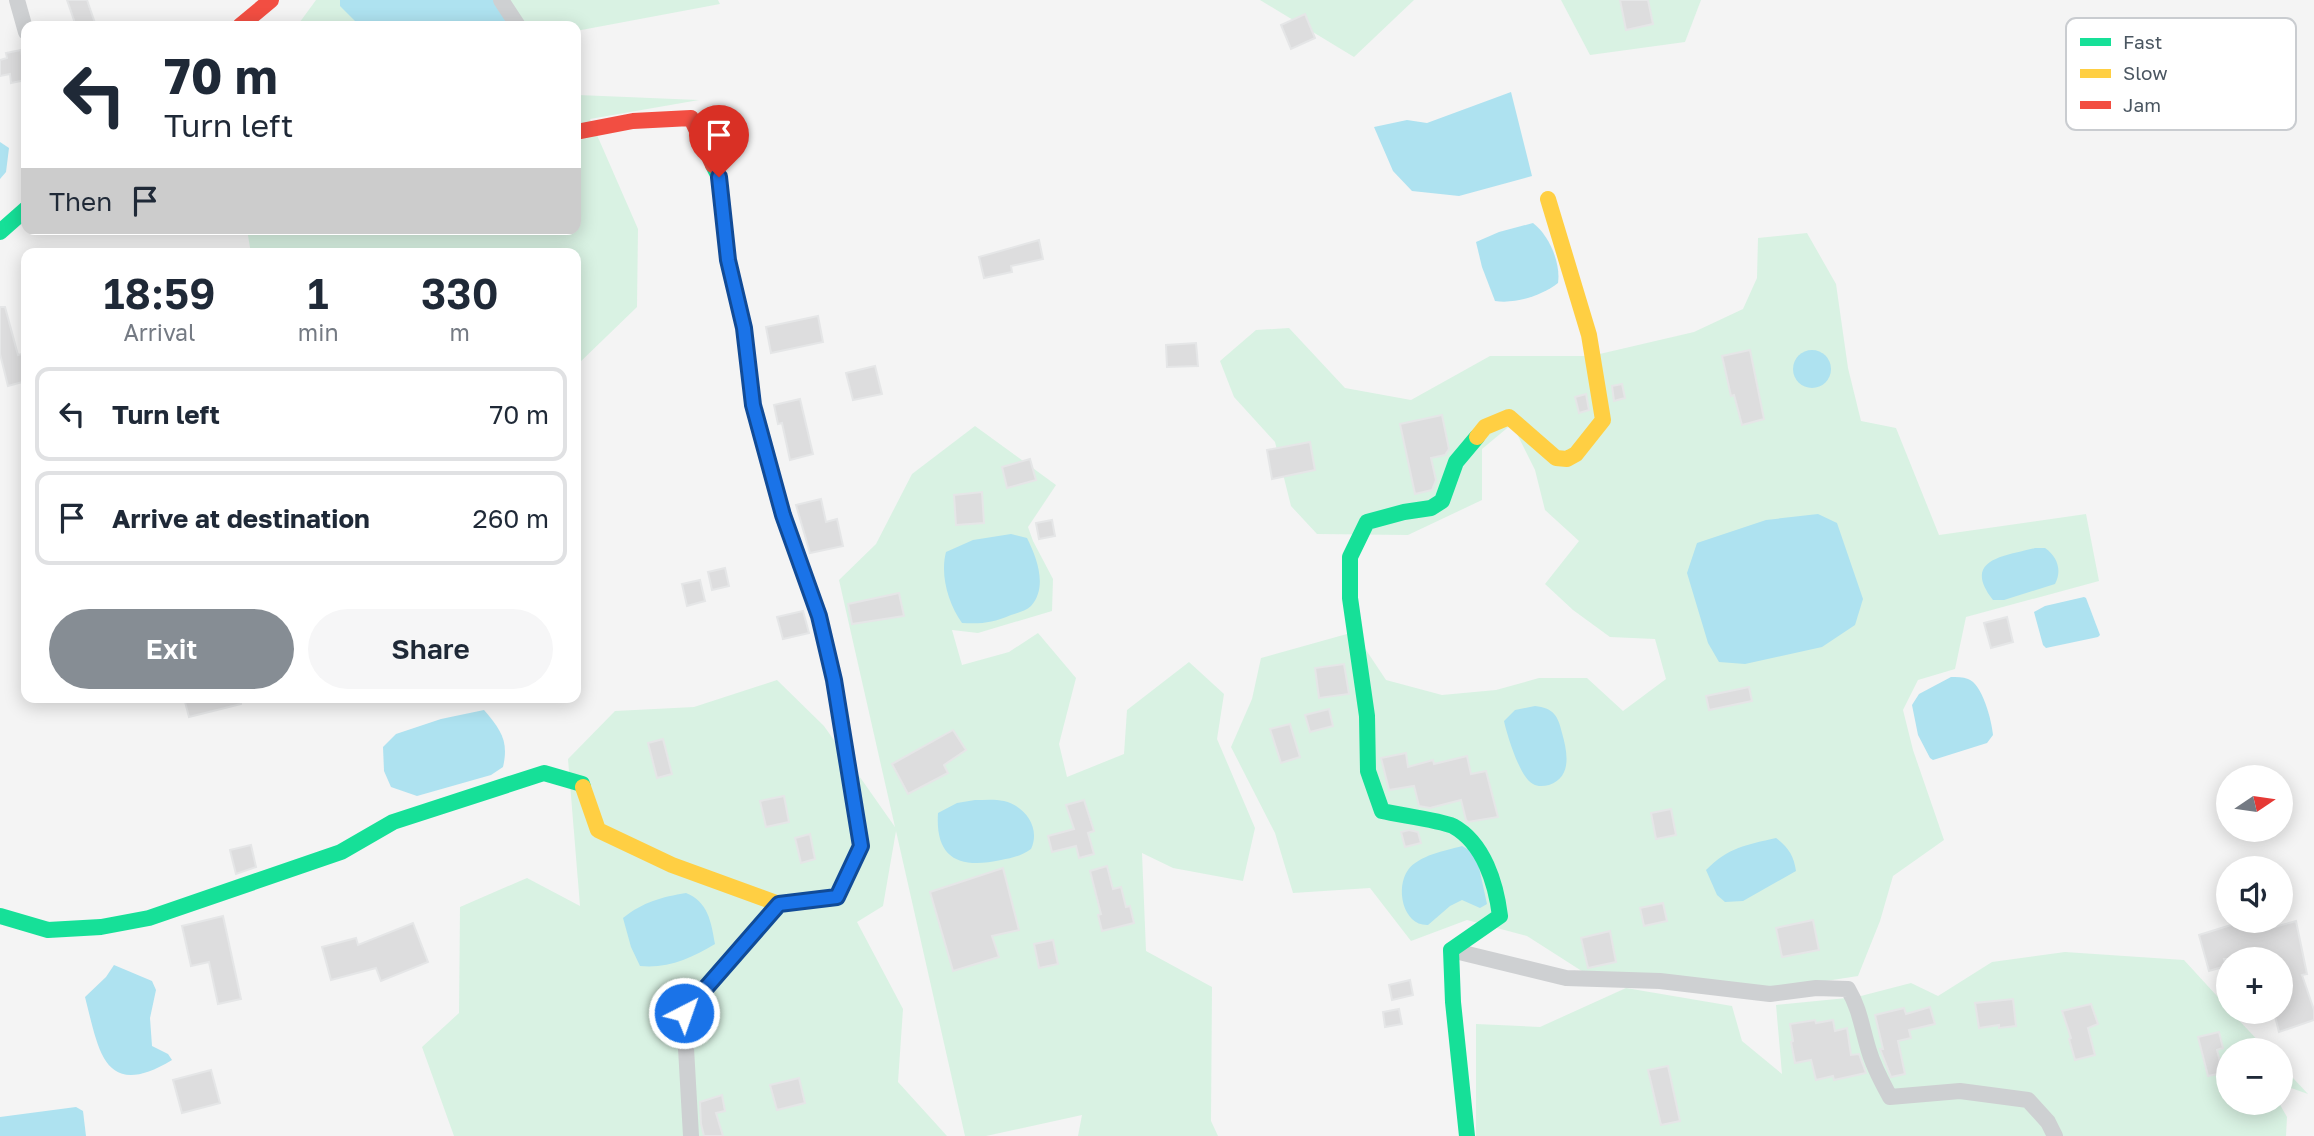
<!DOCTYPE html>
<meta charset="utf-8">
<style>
body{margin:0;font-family:"Golos Text",sans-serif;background:#f6f6f7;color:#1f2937;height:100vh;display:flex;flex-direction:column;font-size:26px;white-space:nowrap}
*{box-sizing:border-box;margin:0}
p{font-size:23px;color:#747a83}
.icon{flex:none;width:38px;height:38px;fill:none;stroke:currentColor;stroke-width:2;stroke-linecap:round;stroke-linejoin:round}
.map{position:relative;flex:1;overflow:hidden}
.side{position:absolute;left:21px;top:248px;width:560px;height:455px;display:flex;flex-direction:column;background:#fff;border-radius:14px;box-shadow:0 4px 18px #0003}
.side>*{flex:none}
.banner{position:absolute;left:21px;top:21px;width:560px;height:214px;border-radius:14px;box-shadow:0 4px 18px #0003;background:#fff;color:#1f2937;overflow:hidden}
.needle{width:46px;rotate:77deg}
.buttons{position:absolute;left:2216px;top:765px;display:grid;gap:14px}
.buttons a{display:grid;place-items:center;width:77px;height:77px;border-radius:50%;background:#fff;box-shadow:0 4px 18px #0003;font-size:35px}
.pin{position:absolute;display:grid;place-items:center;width:60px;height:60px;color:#fff;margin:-72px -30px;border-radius:50% 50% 50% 0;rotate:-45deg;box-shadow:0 0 7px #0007}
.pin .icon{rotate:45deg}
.me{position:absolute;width:77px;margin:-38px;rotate:41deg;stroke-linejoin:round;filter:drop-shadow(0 0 5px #0008)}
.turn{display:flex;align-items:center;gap:24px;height:147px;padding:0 28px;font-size:32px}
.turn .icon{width:91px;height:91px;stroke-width:2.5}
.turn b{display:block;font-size:49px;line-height:60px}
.then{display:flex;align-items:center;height:66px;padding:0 28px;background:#0003;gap:14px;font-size:26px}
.eta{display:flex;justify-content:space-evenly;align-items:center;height:119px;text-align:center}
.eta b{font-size:42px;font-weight:600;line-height:49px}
.button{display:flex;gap:14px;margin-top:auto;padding:14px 28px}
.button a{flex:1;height:80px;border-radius:42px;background:#868d94;color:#fff;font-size:28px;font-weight:600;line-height:80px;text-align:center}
.button a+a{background:#f6f6f7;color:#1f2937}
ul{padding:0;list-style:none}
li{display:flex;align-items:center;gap:21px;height:94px;margin:0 14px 10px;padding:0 14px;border:4px solid #e0e1e3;border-radius:14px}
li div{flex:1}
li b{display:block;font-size:26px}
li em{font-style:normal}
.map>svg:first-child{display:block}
</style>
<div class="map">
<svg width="2314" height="1136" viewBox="0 0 2314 1136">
<rect width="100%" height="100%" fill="#f4f4f4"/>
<g fill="#d9f2e3">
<path d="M 316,0 L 718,0 L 720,4 L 576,31 L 576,26 L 297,26 Z"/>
<path d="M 1260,0 L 1414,0 L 1354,57 Z"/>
<path d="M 1561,0 L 1701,0 L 1685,42 L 1590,55 Z"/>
<path d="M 576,85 L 578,95 L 699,100 L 590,119 L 638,229 L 637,307 L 576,366 L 576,254 L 251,254 L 247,229 L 576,229 Z"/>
<path d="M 1807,233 L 1836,284 L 1848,368 L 1861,421 L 1896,428 L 1939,535 L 2086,514 L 2099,581 L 1966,617 L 1955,669 L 1918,680 L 1903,710 L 1913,750 L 1944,840 L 1893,876 L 1880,921 L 1858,976 L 1768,990 L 1588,975 L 1527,936 L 1467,920 L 1411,941 L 1370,888 L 1293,893 L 1275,833 L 1231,747 L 1252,699 L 1261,658 L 1354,632 L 1386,680 L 1442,695 L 1496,690 L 1539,678 L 1587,678 L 1623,711 L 1666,679 L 1655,639 L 1610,637 L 1573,610 L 1545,584 L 1579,541 L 1545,510 L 1535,470 L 1512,424 L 1482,449 L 1482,500 L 1408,535 L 1317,534 L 1291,506 L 1275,442 L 1234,397 L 1220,361 L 1256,330 L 1289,328 L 1345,388 L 1411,400 L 1490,356 L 1591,356 L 1694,332 L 1743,309 L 1757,278 L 1758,238 Z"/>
<path d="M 975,426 L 1056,485 L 1028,527 L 1033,541 L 1053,579 L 1052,611 L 978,633 L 952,630 L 962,665 L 1009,652 L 1038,633 L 1076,678 L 1059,744 L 1067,777 L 1124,754 L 1127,710 L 1189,662 L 1224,694 L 1217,739 L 1255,828 L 1243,881 L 1173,868 L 1142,853 L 1146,951 L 1212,987 L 1211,1121 L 1218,1136 L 1078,1136 L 1082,1115 L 986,1136 L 965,1136 L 896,831 L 883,906 L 857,922 L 903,1009 L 898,1082 L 947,1136 L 454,1136 L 422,1047 L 459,1013 L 460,907 L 527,878 L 580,906 L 568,759 L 615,711 L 694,707 L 777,680 L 824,726 L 895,827 L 839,580 L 876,544 L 912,474 Z"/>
<path d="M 2065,952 L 2184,960 L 2228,1008 L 2228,1012 L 2231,1012 L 2267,1050 L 2228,1050 L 2228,1102 L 2279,1103 L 2287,1117 L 2286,1136 L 1476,1136 L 1476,1024 L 1540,1027 L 1626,988 L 1732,1006 L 1742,1041 L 1782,1074 L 1776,1005 L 1857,997 L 1911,983 L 1938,996 L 1992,962 Z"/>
<path d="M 2280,1064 L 2308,1094 L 2280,1084 Z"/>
</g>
<g fill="#aee2f0">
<path d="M 340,0 L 494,0 L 509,26 L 360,26 L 340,6 Z"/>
<path d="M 1511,92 L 1532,176 L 1459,196 L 1412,191 L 1393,171 L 1374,127 L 1407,120 L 1427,123 Z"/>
<path d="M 0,142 L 9,148 L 6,172 L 0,179 Z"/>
<path d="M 1533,223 C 1549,235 1561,263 1558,283 C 1541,296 1516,304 1495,301 L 1482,267 L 1476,242 L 1499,232 Z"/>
<circle cx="1812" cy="369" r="19"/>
<path d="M 1818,514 L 1837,523 L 1863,599 L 1855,625 L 1822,647 L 1745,664 L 1719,662 L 1708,643 L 1687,573 L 1697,543 L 1766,520 Z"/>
<path d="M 1011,534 L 1027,538 C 1037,558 1048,587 1031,606 C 1026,611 1017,613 1011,615 C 992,623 982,624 962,623 C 948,603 940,575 946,552 L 973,540 Z"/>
<path d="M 2035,548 L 2045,548 C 2058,557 2062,571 2055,584 L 2004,600 L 1993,600 C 1961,559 2005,556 2035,548 Z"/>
<path d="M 2084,597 L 2086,598 L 2100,635 L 2098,637 L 2046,648 L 2043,645 L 2034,612 L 2045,606 Z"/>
<path d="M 1951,677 C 1956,677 1963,677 1968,679 C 1982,683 1992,721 1993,735 L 1987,743 L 1933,760 L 1930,758 L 1918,735 L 1912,705 L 1919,694 Z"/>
<path d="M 1535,706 C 1553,708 1558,715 1562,733 C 1567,751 1573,777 1549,785 C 1544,786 1538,787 1533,784 C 1520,778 1507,735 1504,721 L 1515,710 Z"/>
<path d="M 484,710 C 501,730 509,741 503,767 L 491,775 L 417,796 L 391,787 L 384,771 L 383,747 L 396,734 L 441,719 Z"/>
<path d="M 975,800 C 984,800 995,799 1004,801 C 1025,806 1041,828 1031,849 C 1021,856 1012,858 1001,860 C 960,869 935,859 938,813 L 957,803 Z"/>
<path d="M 1776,838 C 1788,847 1794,856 1796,871 L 1743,901 L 1725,902 L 1717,895 L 1706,870 C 1729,847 1746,845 1776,838 Z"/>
<path d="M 1462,846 L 1476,854 L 1487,904 L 1480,908 L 1462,900 L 1450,906 L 1428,925 C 1403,926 1395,888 1408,870 C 1419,855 1445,851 1462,846 Z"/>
<path d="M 686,893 C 708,902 711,921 715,944 C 692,958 667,969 640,966 L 631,947 L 623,918 C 643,902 662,897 686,893 Z"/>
<path d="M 114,965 L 152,981 L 156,990 L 150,1018 L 152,1046 L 168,1054 L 172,1060 C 104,1101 99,1051 85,997 L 106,977 Z"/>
<path d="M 76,1107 L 83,1111 L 86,1136 L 0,1136 L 0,1117 Z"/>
</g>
<g fill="#ddddde" stroke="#e5e6e7" stroke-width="2">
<path d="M 67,0 L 87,0 L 96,26 L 76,26 Z"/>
<path d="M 1620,0 L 1648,0 L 1653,24 L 1626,30 Z"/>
<path d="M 1305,14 L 1315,38 L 1291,49 L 1281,25 Z"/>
<path d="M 21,50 L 26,80 L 11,83 L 10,74 L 0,76 L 0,60 L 7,58 L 6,53 Z"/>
<path d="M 1039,240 L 1043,259 L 1011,266 L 1012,272 L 984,278 L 979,257 Z"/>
<path d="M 0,307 L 5,307 L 18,355 L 26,353 L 26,381 L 8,386 L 0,354 Z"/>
<path d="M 818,316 L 823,342 L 771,353 L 766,327 Z"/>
<path d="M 1196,343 L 1198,366 L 1167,367 L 1166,345 Z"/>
<path d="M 1750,350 L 1764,419 L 1742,425 L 1734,395 L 1731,396 L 1722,356 Z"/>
<path d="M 875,366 L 882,394 L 853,400 L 846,373 Z"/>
<path d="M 1622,384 L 1625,398 L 1614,401 L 1612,386 Z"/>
<path d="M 1586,394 L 1589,410 L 1579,413 L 1575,397 Z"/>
<path d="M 800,399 L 813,454 L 790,460 L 782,423 L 778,424 L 774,405 Z"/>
<path d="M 1442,415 L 1449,449 L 1445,455 L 1431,458 L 1436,480 L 1432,490 L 1415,494 L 1400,424 Z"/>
<path d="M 1310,442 L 1315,470 L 1272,479 L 1267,450 Z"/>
<path d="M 1030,459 L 1036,480 L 1007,488 L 1002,467 Z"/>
<path d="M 982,492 L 984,523 L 956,525 L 954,495 Z"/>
<path d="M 821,499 L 826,522 L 837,519 L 843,546 L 810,553 L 796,505 Z"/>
<path d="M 1052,520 L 1055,536 L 1039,539 L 1036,523 Z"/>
<path d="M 725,568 L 729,586 L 712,590 L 708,572 Z"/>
<path d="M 700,580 L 705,601 L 687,606 L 682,584 Z"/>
<path d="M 899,593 L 904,616 L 852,624 L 848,604 Z"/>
<path d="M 803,611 L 809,633 L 783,639 L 777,617 Z"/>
<path d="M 2007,617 L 2013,642 L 1991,648 L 1984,623 Z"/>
<path d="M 1344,664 L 1349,694 L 1319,698 L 1315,668 Z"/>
<path d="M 1749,687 L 1752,701 L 1709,710 L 1706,696 Z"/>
<path d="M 184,698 L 241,698 L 241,704 L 189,717 Z"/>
<path d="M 1329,709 L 1333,726 L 1310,732 L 1305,715 Z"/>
<path d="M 1290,724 L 1300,757 L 1281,763 L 1270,729 Z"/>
<path d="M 953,730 L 966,750 L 944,765 L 948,773 L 908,794 L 892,764 Z"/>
<path d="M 663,739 L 672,774 L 657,778 L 648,743 Z"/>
<path d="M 1406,753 L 1408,767 L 1433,760 L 1434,764 L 1467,756 L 1471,774 L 1486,771 L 1498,817 L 1468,822 L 1466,820 L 1461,800 L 1430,808 L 1419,806 L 1414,786 L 1389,790 L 1381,758 Z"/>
<path d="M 784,796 L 789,822 L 766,827 L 760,801 Z"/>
<path d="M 1084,800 L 1094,831 L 1088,833 L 1094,854 L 1079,858 L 1076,846 L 1052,852 L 1048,836 L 1074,829 L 1066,805 Z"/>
<path d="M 1671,809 L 1676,835 L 1656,839 L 1651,813 Z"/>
<path d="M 1409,830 L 1418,832 L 1421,843 L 1405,847 L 1401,832 Z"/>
<path d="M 810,834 L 815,859 L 801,863 L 795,838 Z"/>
<path d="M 251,845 L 256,867 L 236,874 L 230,850 Z"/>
<path d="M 1107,866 L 1113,889 L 1121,887 L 1126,907 L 1130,906 L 1134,923 L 1102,931 L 1098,915 L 1101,914 L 1090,871 Z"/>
<path d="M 1003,868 L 1019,930 L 992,936 L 999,957 L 953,971 L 930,892 Z"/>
<path d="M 1663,903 L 1667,921 L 1644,926 L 1640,908 Z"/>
<path d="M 223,916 L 241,999 L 218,1004 L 209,962 L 191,966 L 182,926 Z"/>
<path d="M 1813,920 L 1819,950 L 1782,957 L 1776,928 Z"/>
<path d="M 2247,920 L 2270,920 L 2271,928 L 2296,921 L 2307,974 L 2302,975 L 2314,1010 L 2314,1020 L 2279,1032 L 2274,1012 L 2280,1012 L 2280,959 L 2224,959 L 2226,966 L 2209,971 L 2199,935 Z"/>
<path d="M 413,923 L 428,962 L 381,981 L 376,968 L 331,980 L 322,947 L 356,938 L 358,945 Z"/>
<path d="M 1610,931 L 1616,962 L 1588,968 L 1581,938 Z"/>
<path d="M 1053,940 L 1058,964 L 1039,968 L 1034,944 Z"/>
<path d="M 1410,980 L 1413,995 L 1392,1000 L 1389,985 Z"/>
<path d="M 2013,999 L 2016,1026 L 1999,1028 L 1999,1025 L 1979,1028 L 1975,1003 Z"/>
<path d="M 2091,1004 L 2098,1024 L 2088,1028 L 2095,1055 L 2075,1060 L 2069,1039 L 2071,1038 L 2062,1011 Z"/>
<path d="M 1930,1007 L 1935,1024 L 1909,1030 L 1911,1038 L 1898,1041 L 1905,1074 L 1891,1077 L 1880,1049 L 1883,1049 L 1875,1015 L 1904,1008 L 1906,1014 Z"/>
<path d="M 1399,1009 L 1402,1024 L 1385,1027 L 1383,1012 Z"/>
<path d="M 1815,1020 L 1816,1023 L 1833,1020 L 1835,1031 L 1847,1028 L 1851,1055 L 1859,1054 L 1866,1073 L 1834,1080 L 1833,1076 L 1816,1080 L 1811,1060 L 1795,1063 L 1791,1042 L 1793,1041 L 1790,1024 Z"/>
<path d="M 2219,1032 L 2223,1048 L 2217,1050 L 2223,1073 L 2208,1076 L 2198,1037 Z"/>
<path d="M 1668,1066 L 1680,1121 L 1661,1125 L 1648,1070 Z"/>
<path d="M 211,1070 L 220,1103 L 182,1113 L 173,1080 Z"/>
<path d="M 799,1078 L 805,1103 L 777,1110 L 770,1085 Z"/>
<path d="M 722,1095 L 725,1111 L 716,1113 L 723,1136 L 704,1136 L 701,1124 L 700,1102 Z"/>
</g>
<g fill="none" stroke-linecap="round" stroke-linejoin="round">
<g stroke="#ced0d2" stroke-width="16">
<path d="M 17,0 L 26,32"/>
<path d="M 501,0 L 518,26"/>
<path d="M 1451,950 L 1566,978 L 1660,981 L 1770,994 L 1816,988 L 1848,989 C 1860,1009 1862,1029 1869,1051 C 1874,1068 1882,1082 1890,1097 L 1960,1091 L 2028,1100 L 2048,1122 L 2055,1136"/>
<path d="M 691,1136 L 684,1013 L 779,904"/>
</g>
<g stroke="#16e098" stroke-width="16">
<path d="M 713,165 L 719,177 L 728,260 L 744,328 L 753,405 L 783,515 L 819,616 L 834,680 L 861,846 L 837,897 L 832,898"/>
<path d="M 0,232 L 26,209"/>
<path d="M 0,916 L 48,930 L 101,927 L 149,918 L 341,852 L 393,822 L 544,773 L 582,784 L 583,787"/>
<path d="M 1467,1136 L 1453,1002 L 1451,950 L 1500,916 C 1496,884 1484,843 1453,826 C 1439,820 1399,815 1382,811 L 1368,771 L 1367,716 L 1350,598 L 1350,557 L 1367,522 L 1404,512 L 1431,508 L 1442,501 L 1456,462 L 1477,437"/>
</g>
<g stroke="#ffcf43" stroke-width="16">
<path d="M 1477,437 L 1485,427 L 1509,417 L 1556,458 L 1567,459 L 1576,454 L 1603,420 L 1589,335 L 1548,199"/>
<path d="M 583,787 L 598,830 L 672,865 L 779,904 L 832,898"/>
</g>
<g stroke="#f24e42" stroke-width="16">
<path d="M 240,26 L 271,0"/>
<path d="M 576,132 L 633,121 L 691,118 L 713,165"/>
</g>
</g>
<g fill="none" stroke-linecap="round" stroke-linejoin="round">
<g stroke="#114b97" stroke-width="18">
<path id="route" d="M 684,1013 L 779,904 L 837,897 L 861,846 L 834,680 L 819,616 L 783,515 L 753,405 L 744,328 L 728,260 L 719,177"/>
</g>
<use href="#route" stroke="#1a73e8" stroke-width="12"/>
</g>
<rect x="2066" y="18" width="230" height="112" rx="10" fill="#fff" stroke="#c9ccd0" stroke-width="2"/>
<rect x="2080" y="38" width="31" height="8" fill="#16e098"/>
<rect x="2080" y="69" width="31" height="9" fill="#ffcf43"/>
<rect x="2080" y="101" width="31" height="8" fill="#f24e42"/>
<g font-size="19" fill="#4a5661">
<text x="2123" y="49">Fast</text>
<text x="2123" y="80">Slow</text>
<text x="2123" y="112">Jam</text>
</g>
</svg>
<div class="buttons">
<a><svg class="needle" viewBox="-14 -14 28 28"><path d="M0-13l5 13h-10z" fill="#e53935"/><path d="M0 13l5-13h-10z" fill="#747a83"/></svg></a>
<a><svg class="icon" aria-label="sound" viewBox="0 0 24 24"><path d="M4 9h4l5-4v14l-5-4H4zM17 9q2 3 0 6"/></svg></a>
<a>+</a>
<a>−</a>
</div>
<div class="pin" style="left:719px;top:177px;background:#d93025"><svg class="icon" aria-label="arrive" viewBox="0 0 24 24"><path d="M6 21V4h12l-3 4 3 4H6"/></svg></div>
<svg class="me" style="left:684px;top:1013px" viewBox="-20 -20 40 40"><circle r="17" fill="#1a73e8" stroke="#fff" stroke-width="3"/><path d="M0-11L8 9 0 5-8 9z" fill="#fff"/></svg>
<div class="banner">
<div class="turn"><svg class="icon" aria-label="left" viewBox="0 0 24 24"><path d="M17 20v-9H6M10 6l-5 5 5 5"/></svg><div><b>70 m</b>Turn left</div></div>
<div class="then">Then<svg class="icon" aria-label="arrive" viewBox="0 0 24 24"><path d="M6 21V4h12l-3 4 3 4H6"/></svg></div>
</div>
<section class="side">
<div class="eta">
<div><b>18:59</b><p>Arrival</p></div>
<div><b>1</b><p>min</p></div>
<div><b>330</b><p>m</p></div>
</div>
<ul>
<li><svg class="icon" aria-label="left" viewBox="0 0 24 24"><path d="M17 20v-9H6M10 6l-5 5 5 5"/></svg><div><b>Turn left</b></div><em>70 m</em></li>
<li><svg class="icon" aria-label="arrive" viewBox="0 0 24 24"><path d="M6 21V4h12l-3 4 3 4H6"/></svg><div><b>Arrive at destination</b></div><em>260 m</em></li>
</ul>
<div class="button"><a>Exit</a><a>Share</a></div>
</section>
</div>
